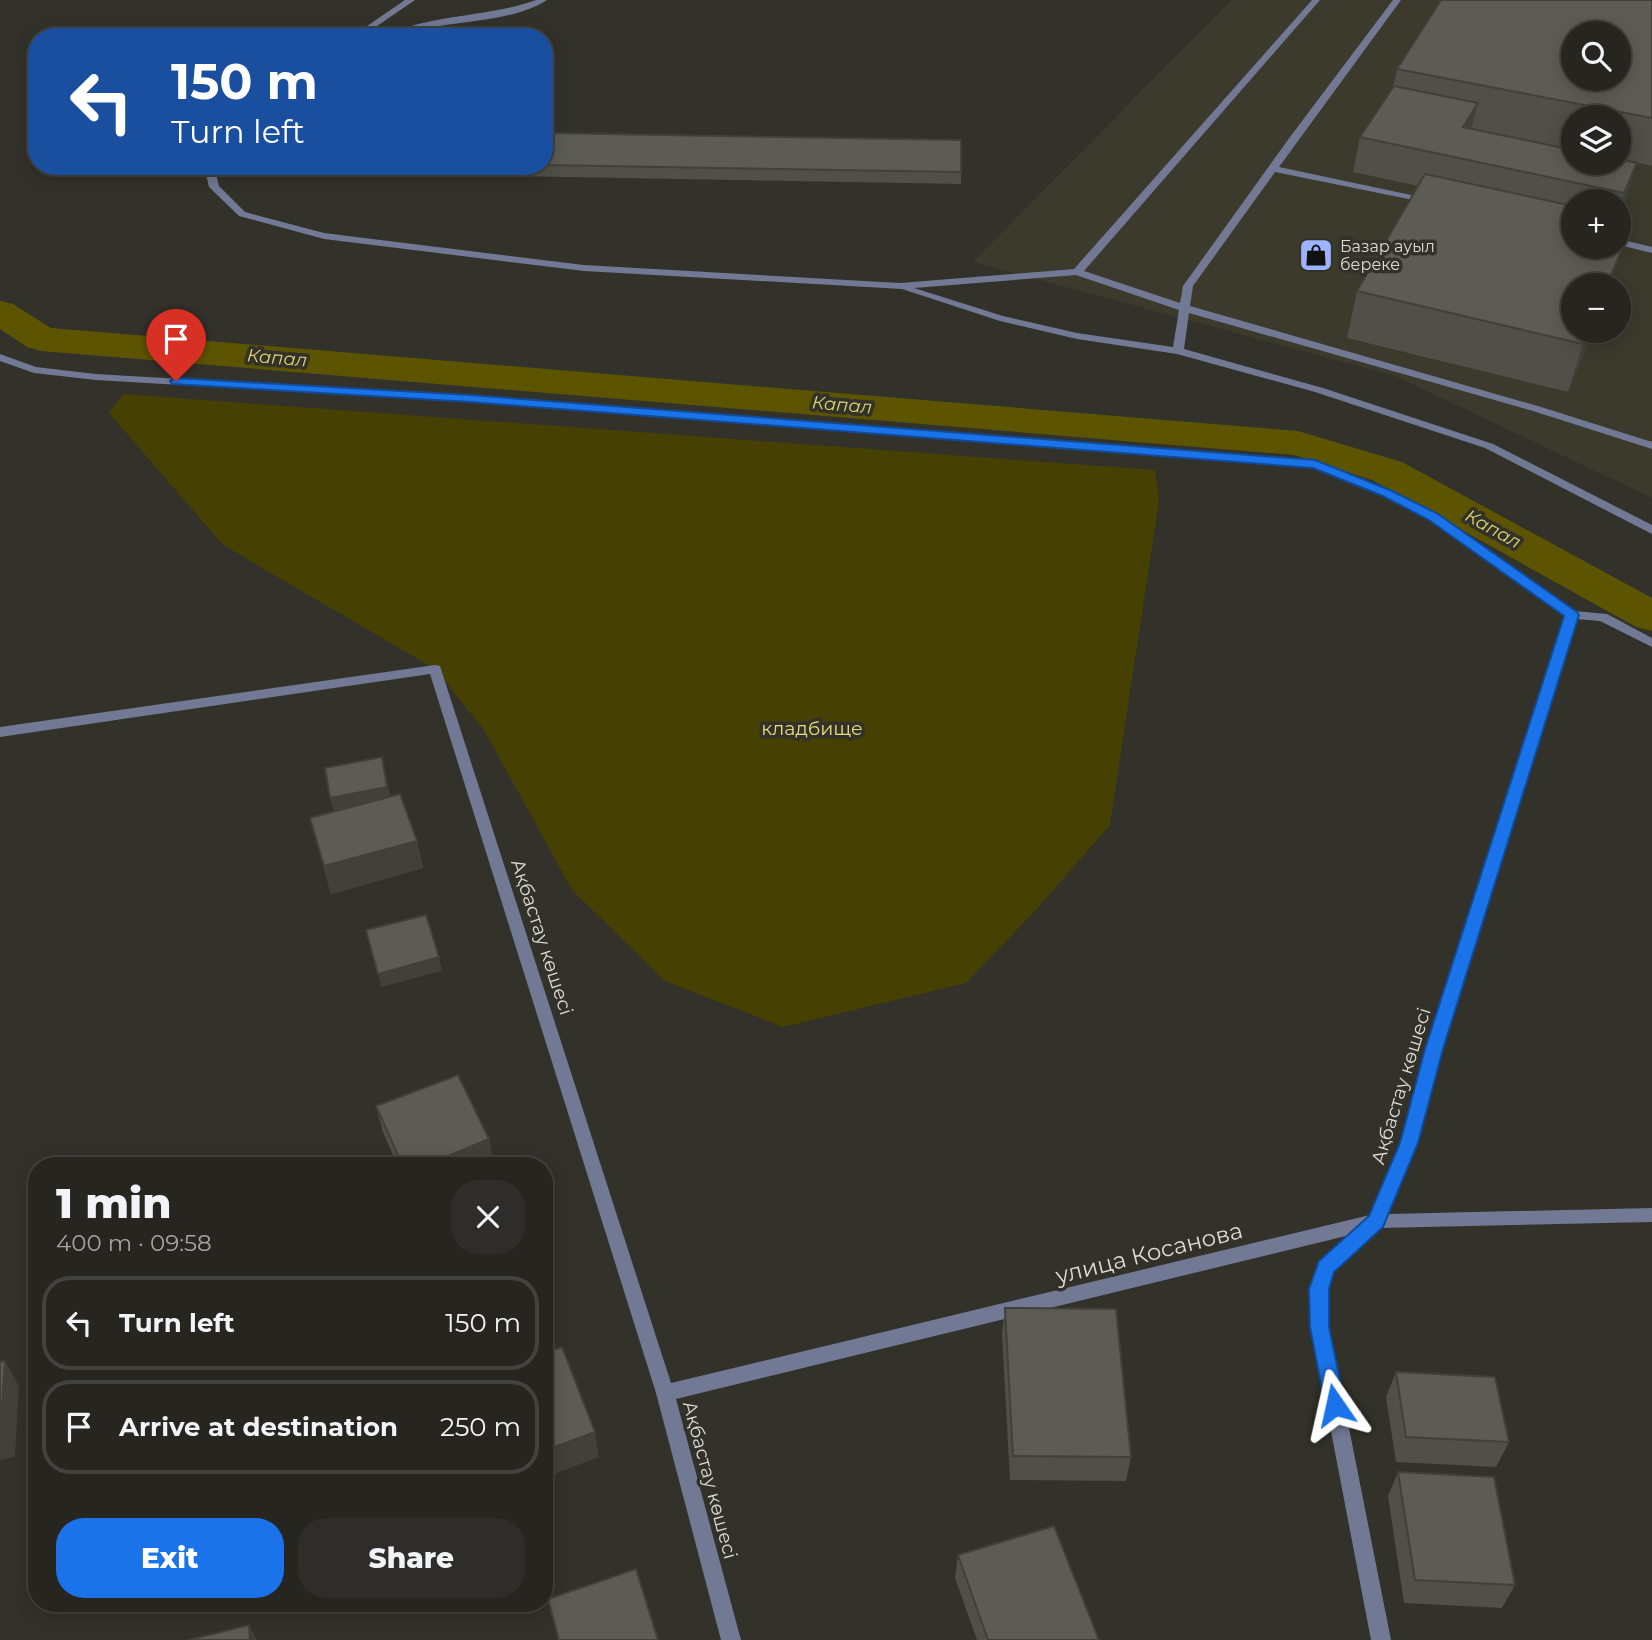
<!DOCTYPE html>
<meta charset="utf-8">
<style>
body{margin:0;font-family:Montserrat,sans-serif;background:#2e2d29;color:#f1f3f6;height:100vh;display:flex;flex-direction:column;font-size:26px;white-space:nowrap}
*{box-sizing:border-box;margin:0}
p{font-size:23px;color:#a4a5a5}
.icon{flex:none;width:38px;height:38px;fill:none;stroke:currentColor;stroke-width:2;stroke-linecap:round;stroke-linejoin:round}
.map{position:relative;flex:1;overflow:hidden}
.sheet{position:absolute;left:28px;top:1157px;width:525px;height:455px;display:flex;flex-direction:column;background:#262520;border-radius:28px;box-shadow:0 4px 18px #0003,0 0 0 2px #42423e}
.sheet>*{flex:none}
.top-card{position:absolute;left:28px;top:28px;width:525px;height:147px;border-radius:28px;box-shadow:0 4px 18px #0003,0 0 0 2px #42423e;background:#1a4fa0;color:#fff;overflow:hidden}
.fabs{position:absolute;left:1561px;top:21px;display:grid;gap:14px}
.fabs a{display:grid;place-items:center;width:70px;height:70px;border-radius:50%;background:#262520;box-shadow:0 4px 18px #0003,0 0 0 2px #42423e;font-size:35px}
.pin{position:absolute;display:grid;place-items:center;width:60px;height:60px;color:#fff;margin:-72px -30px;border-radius:50% 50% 50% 0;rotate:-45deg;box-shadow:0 0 7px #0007}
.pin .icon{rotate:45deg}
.me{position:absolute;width:77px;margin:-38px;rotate:349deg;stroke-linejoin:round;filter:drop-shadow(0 0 5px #0008)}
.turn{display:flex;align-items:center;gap:24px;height:147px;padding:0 28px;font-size:32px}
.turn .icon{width:91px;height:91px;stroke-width:2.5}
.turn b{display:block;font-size:49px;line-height:60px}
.round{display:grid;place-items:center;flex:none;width:74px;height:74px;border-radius:28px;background:#2e2d29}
.headline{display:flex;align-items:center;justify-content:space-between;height:119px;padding:0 28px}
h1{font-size:42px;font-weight:800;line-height:52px}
.cta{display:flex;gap:14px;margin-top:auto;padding:14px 28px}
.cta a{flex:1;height:80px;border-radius:28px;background:#1a73e8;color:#fff;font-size:28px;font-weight:800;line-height:80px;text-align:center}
.cta a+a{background:#2e2d29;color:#f1f3f6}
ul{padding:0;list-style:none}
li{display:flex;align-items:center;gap:21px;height:94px;margin:0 14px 10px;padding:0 14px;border:4px solid #42423e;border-radius:28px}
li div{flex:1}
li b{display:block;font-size:26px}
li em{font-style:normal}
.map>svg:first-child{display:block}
</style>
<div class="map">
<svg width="1652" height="1640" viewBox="0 0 1652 1640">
<rect width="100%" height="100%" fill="#32312a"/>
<path fill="#3b3a2c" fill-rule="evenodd" d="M 1231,0 L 1652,0 L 1652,498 L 1395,376 L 973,262 ZM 1573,33 L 1619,33 L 1619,79 L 1573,79 ZM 1573,117 L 1619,117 L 1619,163 L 1573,163 ZM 1573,201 L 1619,201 L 1619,247 L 1573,247 ZM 1573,285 L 1619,285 L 1619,331 L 1573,331 Z"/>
<path fill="#464002" d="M 123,394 L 1155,470 L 1159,501 L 1110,825 L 1035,911 L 966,983 L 783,1027 L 665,981 L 572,890 L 484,730 L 435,669 L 223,545 L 109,413 Z"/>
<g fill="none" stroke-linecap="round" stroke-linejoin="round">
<path fill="#5c5400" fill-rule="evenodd" d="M 0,301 L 13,304 L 51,328 L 1298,431 L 1402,462 L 1652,598 L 1652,631 L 1636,627 L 1372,480 L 1294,455 L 41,351 L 27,347 L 0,329 Z"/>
<g fill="#717994" fill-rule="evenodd">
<path d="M 405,0 L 415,0 L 361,37 L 351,37 Z"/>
<path d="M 536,0 L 547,0 C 517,20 464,21 428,28 C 413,31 400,37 385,37 C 421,15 491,17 536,0 Z"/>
<path d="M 1312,0 L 1320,0 L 1084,271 L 1180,303 L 1183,286 L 1290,137 L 1393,0 L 1401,0 L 1279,167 L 1430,199 L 1435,202 L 1433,204 L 1275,172 L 1193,286 L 1190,306 L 1541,407 L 1652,442 L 1652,449 L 1533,411 L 1189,313 L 1184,349 L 1323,388 L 1493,444 L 1652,525 L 1652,534 L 1485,448 L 1315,392 L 1177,354 L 1077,339 L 1000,321 L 902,289 L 584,271 L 324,239 L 239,216 L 209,187 L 204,166 L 214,166 L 219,186 L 245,212 L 324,233 L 584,265 L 900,283 L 1074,269 ZM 1076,275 L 1179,310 L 1173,347 L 1077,333 L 1003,316 L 914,288 Z"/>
<path d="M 1619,239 L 1652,247 L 1652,253 L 1619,245 Z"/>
</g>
<path fill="#717994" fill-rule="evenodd" d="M 0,354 L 36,367 L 96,374 L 470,396 L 1315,461 L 1392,492 L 1437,514 L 1574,611 L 1607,614 L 1652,638 L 1652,647 L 1600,621 L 1576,619 L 1442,1049 L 1417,1143 L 1388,1214 L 1652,1208 L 1652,1222 L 1380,1228 L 1333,1271 L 1328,1289 L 1329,1327 L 1391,1640 L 1371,1640 L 1311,1327 C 1311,1303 1310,1284 1320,1262 L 1350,1235 L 676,1399 L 741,1640 L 721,1640 L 656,1393 L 430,674 L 0,737 L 0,727 L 435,665 L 440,666 L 671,1383 L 1370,1215 L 1401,1143 L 1426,1049 L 1564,616 L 1429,520 L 1384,496 L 1313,467 L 470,402 L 96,380 L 34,373 L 0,361 Z"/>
</g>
<g fill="#504f48">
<path d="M 1652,0 L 1652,166 L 1619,159 L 1619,117 L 1573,117 L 1573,150 L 1619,163 L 1626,199 L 1619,215 L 1619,201 L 1573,201 L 1573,247 L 1593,331 L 1568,392 L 1347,338 L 1357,291 L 1418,186 L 1353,172 L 1360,137 L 1393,88 L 1397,69 Z"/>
<path d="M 544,133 L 961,172 L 961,184 L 503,176 L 501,166 L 544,166 Z"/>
<path d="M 382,757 L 390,797 L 417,841 L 423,868 L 331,894 L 310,818 L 334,812 L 330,798 Z"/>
<path d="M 376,1106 L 489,1139 L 494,1165 L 519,1166 L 398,1166 L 383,1132 Z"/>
<path d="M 1005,1308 L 1131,1457 L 1126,1481 L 1010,1480 L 1002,1333 Z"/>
<path d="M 1396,1372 L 1509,1442 L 1496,1467 L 1396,1462 L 1386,1397 Z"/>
<path d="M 1398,1472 L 1515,1585 L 1502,1608 L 1404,1603 L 1388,1496 Z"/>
<path d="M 958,1555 L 1099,1640 L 977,1640 L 955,1578 Z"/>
<path d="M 548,1599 L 658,1640 L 558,1640 Z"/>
</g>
<g fill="#41403b">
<path d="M 1478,103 L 1469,137 L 1463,127 Z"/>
<path d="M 1637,163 L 1626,199 L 1619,215 L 1619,209 L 1624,193 Z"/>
<path d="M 1625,242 L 1611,285 L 1607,285 Z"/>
<path d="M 1588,331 L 1593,331 L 1568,392 L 1583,344 Z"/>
<path d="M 382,757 L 390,801 L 334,812 L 330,798 Z"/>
<path d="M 417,841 L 423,868 L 331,894 L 324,866 Z"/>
<path d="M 439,957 L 442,971 L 381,987 L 378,974 Z"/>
<path d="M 489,1139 L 494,1166 L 424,1166 Z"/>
<path d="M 5,1361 L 19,1386 L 15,1457 L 0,1460 L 0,1433 Z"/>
<path d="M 595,1432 L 599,1457 L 544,1478 L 544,1451 Z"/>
<path d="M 249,1625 L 257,1640 L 250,1640 Z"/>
</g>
<g fill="#5d5c54" stroke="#41403b" stroke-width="2" fill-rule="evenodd">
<path d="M 1441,0 L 1652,0 L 1652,118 L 1397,69 ZM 1573,33 L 1619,33 L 1619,79 L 1573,79 Z"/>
<path d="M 1394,86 L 1478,103 L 1463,127 L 1573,150 L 1573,163 L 1619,163 L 1619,159 L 1637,163 L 1624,193 L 1360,137 Z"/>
<path d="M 544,133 L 961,140 L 961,172 L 544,165 Z"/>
<path d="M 1425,174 L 1573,206 L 1573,247 L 1619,247 L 1619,241 L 1625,242 L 1607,285 L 1573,285 L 1573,331 L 1588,331 L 1583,344 L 1357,291 Z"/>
<path d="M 382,757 L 387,787 L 330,798 L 325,768 Z"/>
<path d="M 400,794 L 417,841 L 324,866 L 310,818 Z"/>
<path d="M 426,915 L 439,957 L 378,974 L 366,930 Z"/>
<path d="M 458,1075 L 489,1139 L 424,1166 L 403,1166 L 376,1106 Z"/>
<path d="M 516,1157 L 519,1166 L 491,1166 Z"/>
<path d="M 1005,1308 L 1116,1309 L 1131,1457 L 1013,1456 Z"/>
<path d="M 562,1347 L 595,1432 L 544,1451 L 544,1353 Z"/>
<path d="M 5,1361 L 0,1433 L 0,1362 Z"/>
<path d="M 1396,1372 L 1495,1377 L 1509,1442 L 1406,1437 Z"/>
<path d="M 1398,1472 L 1494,1477 L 1515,1585 L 1415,1580 Z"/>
<path d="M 1054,1526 L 1099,1640 L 988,1640 L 958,1555 Z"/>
<path d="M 636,1569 L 658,1640 L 559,1640 L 548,1599 Z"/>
<path d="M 249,1625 L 250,1640 L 189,1640 Z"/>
</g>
<path fill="#1a73e8" stroke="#114b97" stroke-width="2" d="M 176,378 L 470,395 L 1315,460 L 1392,491 L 1438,514 L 1577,612 L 1579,615 L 1443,1049 L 1418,1143 L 1383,1227 L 1334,1272 L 1329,1289 L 1329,1327 L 1345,1405 L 1342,1412 L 1335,1414 L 1328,1412 L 1325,1405 L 1310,1327 L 1309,1289 L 1319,1261 L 1369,1216 L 1400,1143 L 1425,1049 L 1564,616 L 1429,520 L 1383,496 L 1313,468 L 470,402 L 172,384 L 170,381 Z"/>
<defs>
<g id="shop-square" transform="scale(1.75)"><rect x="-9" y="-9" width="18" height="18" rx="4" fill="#9eb3fd" stroke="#32312a"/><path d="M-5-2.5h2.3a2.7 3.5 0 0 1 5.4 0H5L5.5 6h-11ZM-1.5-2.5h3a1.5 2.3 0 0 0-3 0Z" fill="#111"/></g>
</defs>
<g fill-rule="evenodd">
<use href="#shop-square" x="1316" y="255"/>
</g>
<g text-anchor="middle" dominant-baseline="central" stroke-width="7" stroke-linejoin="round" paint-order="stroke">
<g font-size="16" fill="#dcdcd7" stroke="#32312a" text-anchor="start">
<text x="1340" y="246">Базар ауыл<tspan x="1340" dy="18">береке</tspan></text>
</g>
<g font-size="18" font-style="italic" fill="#dfd46f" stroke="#32312a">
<text transform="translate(277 358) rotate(5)">Капал</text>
<text transform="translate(842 405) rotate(5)">Капал</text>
<text transform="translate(1493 529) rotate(29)">Капал</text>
</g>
<g font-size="19" fill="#e7dc77" stroke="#32312a">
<text x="812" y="728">кладбище</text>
</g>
<g font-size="19" fill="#dcdcd7" stroke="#32312a">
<text transform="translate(542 937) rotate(72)">Ақбастау көшесі</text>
<text transform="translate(1401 1086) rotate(-73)">Ақбастау көшесі</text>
<text transform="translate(710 1480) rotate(75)">Ақбастау көшесі</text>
</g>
<g font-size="23" fill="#dcdcd7" stroke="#32312a">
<text transform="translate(1149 1253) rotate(-14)">улица Косанова</text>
</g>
</g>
</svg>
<div class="fabs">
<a><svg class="icon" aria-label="search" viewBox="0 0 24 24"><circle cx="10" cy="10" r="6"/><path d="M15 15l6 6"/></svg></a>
<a><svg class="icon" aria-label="layers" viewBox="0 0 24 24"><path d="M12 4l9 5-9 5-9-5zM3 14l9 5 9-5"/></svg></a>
<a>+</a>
<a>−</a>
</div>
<div class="pin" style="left:176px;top:381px;background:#d93025"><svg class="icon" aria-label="arrive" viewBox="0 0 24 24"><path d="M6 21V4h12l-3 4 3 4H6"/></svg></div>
<svg class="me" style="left:1335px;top:1405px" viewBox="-20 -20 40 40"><path d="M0-17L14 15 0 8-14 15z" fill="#1a73e8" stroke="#fff" stroke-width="4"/></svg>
<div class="top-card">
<div class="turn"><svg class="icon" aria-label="left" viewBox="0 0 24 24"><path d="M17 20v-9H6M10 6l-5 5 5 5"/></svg><div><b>150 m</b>Turn left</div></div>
</div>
<section class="sheet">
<div class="headline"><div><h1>1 min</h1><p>400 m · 09:58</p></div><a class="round"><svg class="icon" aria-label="close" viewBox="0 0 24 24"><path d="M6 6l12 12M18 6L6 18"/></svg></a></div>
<ul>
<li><svg class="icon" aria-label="left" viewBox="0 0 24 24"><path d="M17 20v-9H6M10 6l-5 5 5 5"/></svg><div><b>Turn left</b></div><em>150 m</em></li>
<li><svg class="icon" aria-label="arrive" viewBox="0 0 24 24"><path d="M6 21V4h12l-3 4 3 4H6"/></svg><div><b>Arrive at destination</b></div><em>250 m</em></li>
</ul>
<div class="cta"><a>Exit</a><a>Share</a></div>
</section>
</div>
